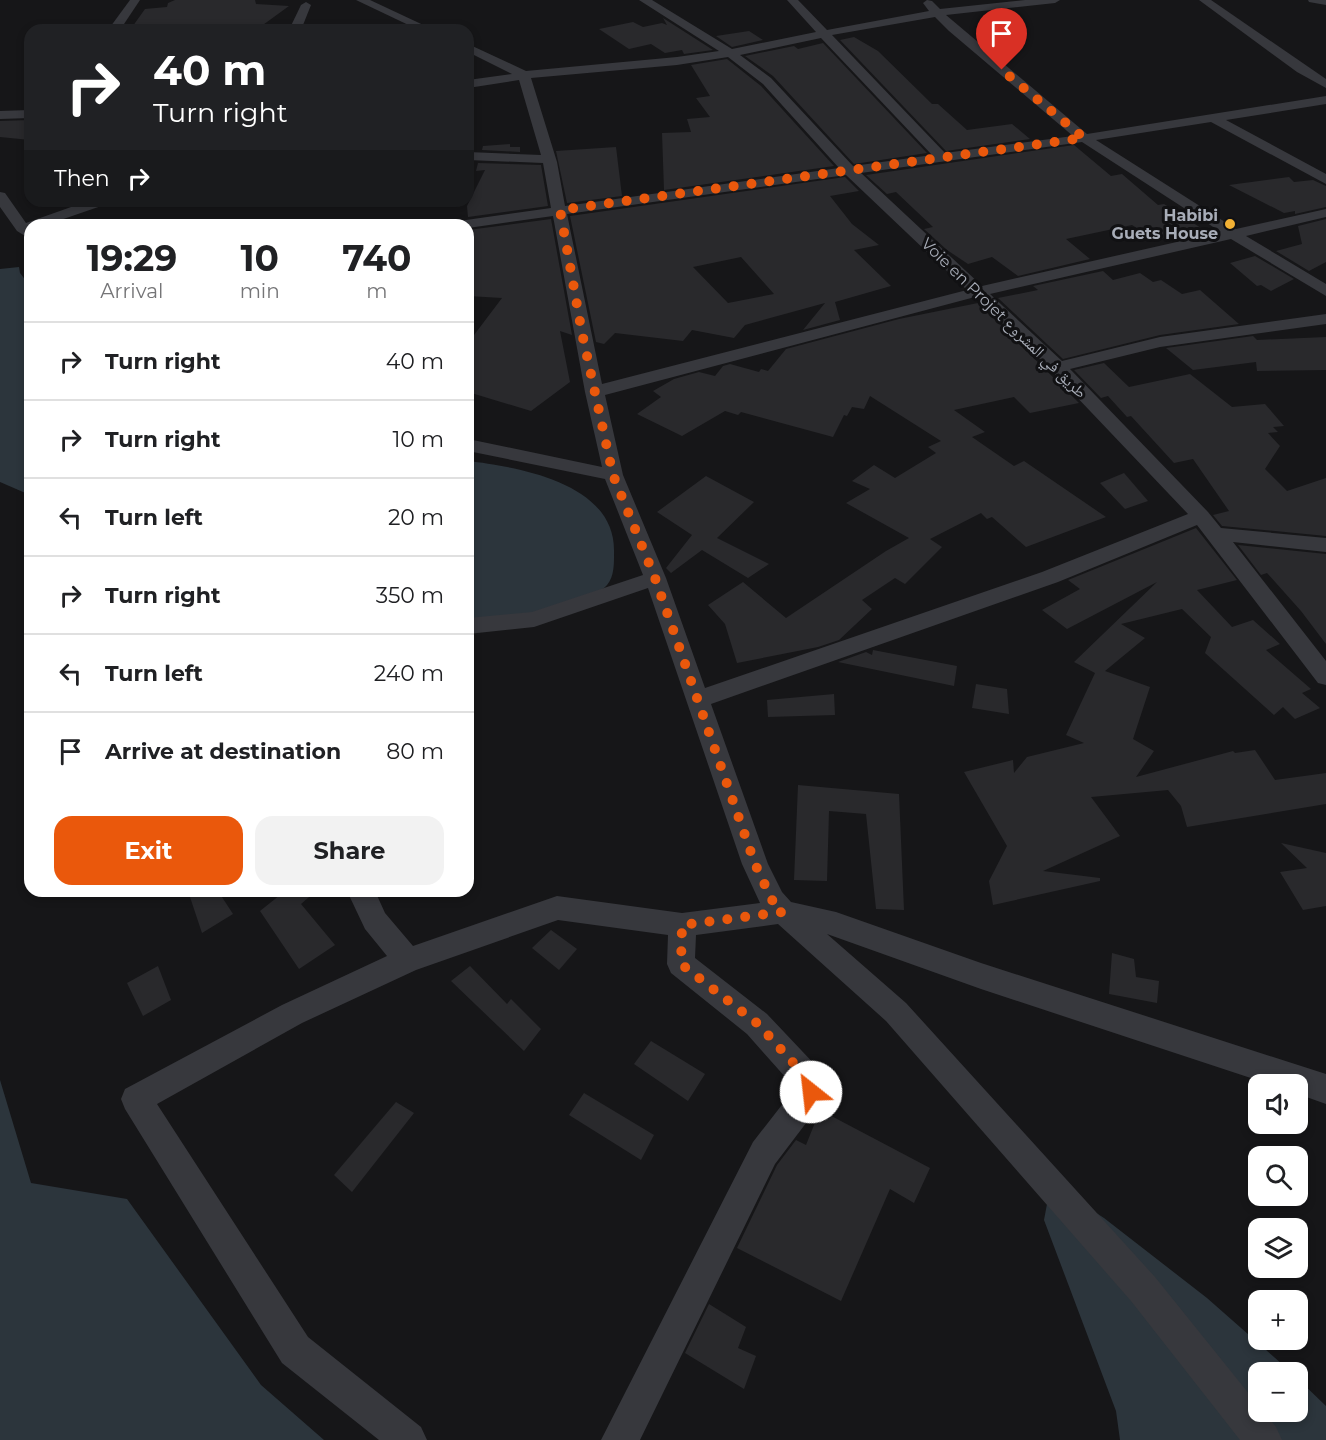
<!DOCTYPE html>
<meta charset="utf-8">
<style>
body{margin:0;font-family:Montserrat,"Noto Naskh Arabic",sans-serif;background:#f2f2f2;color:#202124;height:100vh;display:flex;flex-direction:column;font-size:22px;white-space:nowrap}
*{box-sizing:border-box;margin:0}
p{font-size:20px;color:#757577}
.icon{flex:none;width:33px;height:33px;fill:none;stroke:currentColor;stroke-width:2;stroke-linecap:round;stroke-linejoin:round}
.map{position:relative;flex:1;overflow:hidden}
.sheet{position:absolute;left:24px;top:219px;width:450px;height:678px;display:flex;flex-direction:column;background:#fff;border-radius:18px;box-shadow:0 3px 9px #0003}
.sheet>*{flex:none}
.top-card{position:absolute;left:24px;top:24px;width:450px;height:183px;border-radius:18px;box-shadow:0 3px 9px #0003;background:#202124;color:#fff;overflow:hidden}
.buttons{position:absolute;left:1248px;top:1074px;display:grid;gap:12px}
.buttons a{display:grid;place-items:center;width:60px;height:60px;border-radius:12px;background:#fff;box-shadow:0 3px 9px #0003;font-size:30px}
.pin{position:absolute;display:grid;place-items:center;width:51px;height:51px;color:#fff;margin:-62px -26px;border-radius:50% 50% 50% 0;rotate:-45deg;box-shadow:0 0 6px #0007}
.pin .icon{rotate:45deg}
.me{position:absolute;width:66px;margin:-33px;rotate:331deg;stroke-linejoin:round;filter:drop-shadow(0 0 4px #0008)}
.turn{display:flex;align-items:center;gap:21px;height:126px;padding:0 30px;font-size:27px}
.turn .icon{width:78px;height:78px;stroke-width:2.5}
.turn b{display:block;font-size:42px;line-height:51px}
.then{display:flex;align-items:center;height:57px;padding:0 30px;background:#0003;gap:12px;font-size:22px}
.eta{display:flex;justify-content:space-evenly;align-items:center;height:102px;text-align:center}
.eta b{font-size:36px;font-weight:700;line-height:42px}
.primary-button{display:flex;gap:12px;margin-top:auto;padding:12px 30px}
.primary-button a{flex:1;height:69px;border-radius:18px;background:#ea580c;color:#fff;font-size:24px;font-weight:700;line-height:69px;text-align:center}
.primary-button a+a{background:#f2f2f2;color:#202124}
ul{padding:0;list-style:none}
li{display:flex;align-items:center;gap:18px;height:78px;padding:0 30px;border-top:2px solid #e0e0e0}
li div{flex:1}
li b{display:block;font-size:22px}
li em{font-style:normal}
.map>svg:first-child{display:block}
</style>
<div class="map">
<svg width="1326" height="1440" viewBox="0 0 1326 1440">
<rect width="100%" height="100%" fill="#161618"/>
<g fill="#2c353c">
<path d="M 19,267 L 20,273 L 30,286 L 30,495 L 0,482 L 0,269 Z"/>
<path d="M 468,461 C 519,467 614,483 614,550 C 614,563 615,579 604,588 C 596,594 583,597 574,601 C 539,613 505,620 468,626 Z"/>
<path d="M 0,1080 L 31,1183 L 127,1199 L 261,1385 L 324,1440 L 0,1440 Z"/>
<path d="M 1081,1203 L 1104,1218 L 1207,1298 L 1291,1372 L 1258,1372 L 1258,1412 L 1298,1412 L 1298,1379 L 1326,1406 L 1326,1440 L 1120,1440 L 1116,1411 L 1044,1220 L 1047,1204 Z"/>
</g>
<g fill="#29292c" fill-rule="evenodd">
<path d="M 175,0 L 255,0 L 256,4 L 289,6 L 256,30 L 189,28 L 187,30 L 130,30 L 145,9 L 167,7 L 168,3 Z"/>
<path d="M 663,18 L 713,50 L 684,54 L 682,50 L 665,53 L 651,44 L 629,49 L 599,29 L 633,22 L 643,27 L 662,23 L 667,25 Z"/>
<path d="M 749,31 L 763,40 L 732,47 L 716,36 Z"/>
<path d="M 854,37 L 878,51 L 932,104 L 938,104 L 967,130 L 1012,124 L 1030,139 L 946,151 L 840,40 Z"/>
<path d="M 823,43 L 927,153 L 854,164 L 773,76 L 745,56 L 794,46 L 798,49 Z"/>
<path d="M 727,59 L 761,86 L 834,166 L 664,190 L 662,133 L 691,132 L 687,119 L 710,117 L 696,98 L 710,96 L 691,65 Z"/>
<path d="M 30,120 L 30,140 L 0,137 L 0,121 Z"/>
<path d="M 510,144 L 510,147 L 520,147 L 520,152 L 482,150 L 483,146 Z"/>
<path d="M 1074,145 L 1111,176 L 1122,174 L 1158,205 L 1164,204 L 1204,230 L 1156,240 L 1132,225 L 1066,239 L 1090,259 L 1018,276 L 992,257 L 968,264 L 947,250 L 924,229 L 933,227 L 896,192 L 887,194 L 866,175 Z"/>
<path d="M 616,147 L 622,196 L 567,203 L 556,151 Z"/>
<path d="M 478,163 L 541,165 L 548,206 L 468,217 L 467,206 L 485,170 L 476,171 Z"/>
<path d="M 845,177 L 859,191 L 830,196 L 852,224 L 879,245 L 854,250 L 891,286 L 835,302 L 840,320 L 803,330 L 825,303 L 745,325 L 734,338 L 692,330 L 683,341 L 615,333 L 604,344 L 596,342 L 570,216 ZM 741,257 L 774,294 L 728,303 L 693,267 Z"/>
<path d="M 1289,177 L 1294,182 L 1313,180 L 1326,186 L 1326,207 L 1295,214 L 1295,211 L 1284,213 L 1229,185 Z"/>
<path d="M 551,219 L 572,335 L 560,331 L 570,382 L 531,411 L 468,392 L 468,343 L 502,298 L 468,296 L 468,230 Z"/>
<path d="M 1326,219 L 1326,262 L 1309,271 L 1276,251 L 1302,244 L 1298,226 Z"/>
<path d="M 1255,256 L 1294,279 L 1271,291 L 1261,285 L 1257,286 L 1230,263 Z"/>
<path d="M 1103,271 L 1113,280 L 1140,273 L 1153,282 L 1161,280 L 1182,294 L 1200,290 L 1239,324 L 1160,335 L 1063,359 L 998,298 L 1038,290 L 1033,286 Z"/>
<path d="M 978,303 L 1079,403 L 1030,413 L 1014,397 L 954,410 L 985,432 L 972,437 L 1014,466 L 1024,461 L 1106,517 L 1026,547 L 992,517 L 987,519 L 981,513 L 930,539 L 942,547 L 905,584 L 895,578 L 862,600 L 872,609 L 839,640 L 818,647 L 737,663 L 725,624 L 708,605 L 743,582 L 786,618 L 886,551 L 909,538 L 846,503 L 870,489 L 852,481 L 874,465 L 895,478 L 936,453 L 928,447 L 941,441 L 870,396 L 864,409 L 852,407 L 847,416 L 844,415 L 833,437 L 741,412 L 738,415 L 725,411 L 682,436 L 637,414 L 661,397 L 653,391 L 674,379 L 699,372 L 715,376 L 723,366 L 730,364 L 759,372 L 761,369 L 768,371 L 786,349 L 899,319 Z"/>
<path d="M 1253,336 L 1257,340 L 1326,337 L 1326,370 L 1257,371 L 1256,362 L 1193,370 L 1166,348 Z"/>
<path d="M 1104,363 L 1129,387 L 1190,374 L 1232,407 L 1265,404 L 1284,426 L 1273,427 L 1278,432 L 1268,433 L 1280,446 L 1265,469 L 1287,491 L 1326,478 L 1326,536 L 1222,526 L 1213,515 L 1229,511 L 1193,459 L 1174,463 L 1131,416 L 1127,417 L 1108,396 L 1101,398 L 1074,370 Z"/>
<path d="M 1124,473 L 1148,501 L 1125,509 L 1100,483 Z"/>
<path d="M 706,476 L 754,502 L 717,538 L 769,564 L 748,578 L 702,550 L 671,573 L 666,568 L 692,535 L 657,512 Z"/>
<path d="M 1196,528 L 1237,580 L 1197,590 L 1232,627 L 1253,620 L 1280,644 L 1266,650 L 1311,689 L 1302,693 L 1320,708 L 1295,719 L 1283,707 L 1274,715 L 1205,653 L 1211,637 L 1182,609 L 1121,624 L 1145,638 L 1105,671 L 1150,687 L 1133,739 L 1154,751 L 1136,777 L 1233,751 L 1235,753 L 1255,750 L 1275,780 L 1326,773 L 1326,804 L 1187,827 L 1181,806 L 1168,790 L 1091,797 L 1120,836 L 1043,871 L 1100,878 L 1100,881 L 993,905 L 989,881 L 1007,846 L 964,772 L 1013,760 L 1014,773 L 1027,757 L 1084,743 L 1066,735 L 1095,673 L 1074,662 L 1157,582 L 1067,629 L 1042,610 L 1080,589 L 1068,580 Z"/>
<path d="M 1238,545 L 1326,554 L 1326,644 L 1301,611 L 1267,573 L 1261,575 Z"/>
<path d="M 873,650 L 957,666 L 954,686 L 838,662 L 866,652 L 872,655 Z"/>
<path d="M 976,684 L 1007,689 L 1009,714 L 972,708 Z"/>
<path d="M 834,694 L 835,715 L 768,717 L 767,700 Z"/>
<path d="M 798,785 L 899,794 L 904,910 L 876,909 L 866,814 L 829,811 L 827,881 L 794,880 Z"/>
<path d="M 1281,843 L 1326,853 L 1326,906 L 1303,910 L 1280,872 L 1307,868 Z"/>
<path d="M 188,891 L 218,891 L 233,914 L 202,933 Z"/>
<path d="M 285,891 L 316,891 L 301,904 L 335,945 L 299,969 L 260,911 Z"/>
<path d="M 551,930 L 577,949 L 559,970 L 532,948 Z"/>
<path d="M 1112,953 L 1134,959 L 1136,977 L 1159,981 L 1157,1003 L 1109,994 Z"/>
<path d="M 158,966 L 171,1000 L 143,1016 L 127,983 Z"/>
<path d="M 470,966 L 507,1004 L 511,999 L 541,1029 L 524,1051 L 451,981 Z"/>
<path d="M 651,1041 L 705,1074 L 688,1101 L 634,1064 Z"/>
<path d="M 584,1093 L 654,1135 L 641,1160 L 569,1115 Z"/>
<path d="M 396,1102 L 414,1113 L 352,1192 L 334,1175 Z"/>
<path d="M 820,1110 L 930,1168 L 914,1203 L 890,1189 L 841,1301 L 737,1248 L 777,1165 L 796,1140 L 806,1145 Z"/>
<path d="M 709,1304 L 746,1327 L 738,1348 L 756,1356 L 744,1389 L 685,1353 Z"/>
</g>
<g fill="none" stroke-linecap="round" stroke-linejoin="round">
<g fill="#37383d" fill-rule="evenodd">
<path d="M 130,0 L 140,0 L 120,30 L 108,30 Z"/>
<path d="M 356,0 L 370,0 L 434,30 L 419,30 Z"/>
<path d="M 639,0 L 652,0 L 732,49 L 816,32 L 787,0 L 798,0 L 827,30 L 929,11 L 923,3 L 927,0 L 932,1 L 940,9 L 1025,0 L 1060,0 L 1055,3 L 946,15 L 1087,134 L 1326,96 L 1326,104 L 1226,120 L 1326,174 L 1326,184 L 1211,122 L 1096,140 L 1236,229 L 1326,209 L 1326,217 L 1246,236 L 1326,284 L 1326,296 L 1231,239 L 990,294 L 1062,361 L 1160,337 L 1326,314 L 1326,324 L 1160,347 L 1070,369 L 1208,512 L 1221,528 L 1326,538 L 1326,552 L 1233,542 L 1326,661 L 1326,685 L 1318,683 L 1197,525 L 1058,582 L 711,704 L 768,864 L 782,892 L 791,902 L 836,912 L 981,963 L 1326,1074 L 1326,1104 L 1298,1094 L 1298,1084 L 1269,1084 L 981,989 L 827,934 L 906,1003 L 1155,1277 L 1258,1405 L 1258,1412 L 1264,1412 L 1276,1427 L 1282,1440 L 1240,1440 L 1131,1301 L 886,1021 L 778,924 L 696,935 L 695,958 L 767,1014 L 819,1069 L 826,1092 L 822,1102 L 775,1164 L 640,1440 L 601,1440 L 753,1142 L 795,1088 L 747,1034 L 671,973 L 667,964 L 668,935 L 558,920 L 416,970 L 302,1023 L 157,1104 L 308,1337 L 421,1427 L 427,1440 L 379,1440 L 282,1363 L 125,1109 L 121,1099 L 125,1089 L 282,1005 L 387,956 L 365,929 L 347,891 L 375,891 L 385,913 L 413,946 L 557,896 L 682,913 L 760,903 L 742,864 L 648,588 L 534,627 L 468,634 L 468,618 L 532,612 L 643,575 L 605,479 L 468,451 L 468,439 L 602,467 L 585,392 L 553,216 L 468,228 L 468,225 L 452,225 L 459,221 L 551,208 L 543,163 L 468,160 L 468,152 L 541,155 L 519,80 L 468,88 L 468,80 L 512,74 L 468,52 L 468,44 L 526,71 L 677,57 L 719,51 ZM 935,17 L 949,31 L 1073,136 L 945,153 L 832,35 ZM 821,38 L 932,155 L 853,166 L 771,78 L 740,55 ZM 728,57 L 763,84 L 839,168 L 565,206 L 557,162 L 531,78 L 677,65 ZM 1082,142 L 1221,232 L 982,286 L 861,173 ZM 846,175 L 967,290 L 602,384 L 567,214 ZM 975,297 L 1052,371 L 1188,514 L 1042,572 L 705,688 L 666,578 L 623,475 L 605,395 Z"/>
<path d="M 1199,0 L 1211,0 L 1326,79 L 1326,88 L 1297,72 Z"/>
<path d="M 1308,0 L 1326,0 L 1326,5 L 1309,2 Z"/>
<path d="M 306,2 L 311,5 L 301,30 L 289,30 L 301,5 Z"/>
<path d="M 30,110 L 30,118 L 0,119 L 0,111 Z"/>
<path d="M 0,192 L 5,193 L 26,223 L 88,201 L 109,201 L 107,204 L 46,225 L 30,225 L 30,239 L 17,231 L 0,207 Z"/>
</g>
</g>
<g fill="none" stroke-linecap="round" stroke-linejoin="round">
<path stroke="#ea580c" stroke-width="10" stroke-dasharray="0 18" d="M 811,1092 L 808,1079 L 758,1024 L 681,964 L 682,925 L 783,912 L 772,900 L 755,864 L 655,578 L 613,475 L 582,333 L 560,210 L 1084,138 L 1002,70"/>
</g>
<circle fill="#f2b134" stroke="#111113" stroke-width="2" cx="1230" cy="224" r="6"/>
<g text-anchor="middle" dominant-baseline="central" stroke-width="6" stroke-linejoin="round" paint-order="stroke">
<g font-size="16" font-weight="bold" fill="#a8adb8" stroke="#111113" text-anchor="end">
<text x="1218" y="215">Habibi<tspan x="1218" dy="18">Guets House</tspan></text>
</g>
<g font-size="16" fill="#a8adb8" stroke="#111113">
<text transform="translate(1004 318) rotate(44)">Voie en Projet طريق في المشروع</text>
</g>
</g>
</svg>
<div class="buttons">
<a><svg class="icon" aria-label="sound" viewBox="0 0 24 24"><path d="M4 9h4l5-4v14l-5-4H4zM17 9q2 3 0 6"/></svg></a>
<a><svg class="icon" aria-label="search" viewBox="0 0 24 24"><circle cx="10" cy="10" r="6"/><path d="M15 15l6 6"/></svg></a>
<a><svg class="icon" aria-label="layers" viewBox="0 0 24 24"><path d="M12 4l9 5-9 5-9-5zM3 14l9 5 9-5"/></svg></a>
<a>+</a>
<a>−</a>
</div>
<div class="pin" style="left:1002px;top:70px;background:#d93025"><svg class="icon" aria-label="arrive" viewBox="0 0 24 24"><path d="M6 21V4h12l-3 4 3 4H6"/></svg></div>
<svg class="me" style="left:811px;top:1092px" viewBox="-20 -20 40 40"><circle r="19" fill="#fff"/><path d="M0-13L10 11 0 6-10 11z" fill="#ea580c"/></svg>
<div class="top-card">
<div class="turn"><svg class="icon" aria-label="right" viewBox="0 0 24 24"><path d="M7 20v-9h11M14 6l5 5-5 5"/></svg><div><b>40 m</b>Turn right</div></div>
<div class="then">Then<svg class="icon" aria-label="right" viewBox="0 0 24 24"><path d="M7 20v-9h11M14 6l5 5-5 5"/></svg></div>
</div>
<section class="sheet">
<div class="eta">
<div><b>19:29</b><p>Arrival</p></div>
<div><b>10</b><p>min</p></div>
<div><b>740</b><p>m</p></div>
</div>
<ul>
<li><svg class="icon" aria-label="right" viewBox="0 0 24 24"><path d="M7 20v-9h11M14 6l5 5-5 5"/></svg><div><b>Turn right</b></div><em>40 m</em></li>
<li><svg class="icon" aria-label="right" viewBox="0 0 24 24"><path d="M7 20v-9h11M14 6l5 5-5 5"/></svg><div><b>Turn right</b></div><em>10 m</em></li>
<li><svg class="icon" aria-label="left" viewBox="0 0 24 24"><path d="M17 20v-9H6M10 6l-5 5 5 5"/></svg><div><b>Turn left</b></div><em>20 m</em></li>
<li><svg class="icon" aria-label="right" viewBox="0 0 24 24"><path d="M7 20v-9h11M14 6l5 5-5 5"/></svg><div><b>Turn right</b></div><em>350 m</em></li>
<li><svg class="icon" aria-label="left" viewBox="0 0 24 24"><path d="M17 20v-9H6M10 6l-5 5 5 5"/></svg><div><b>Turn left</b></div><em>240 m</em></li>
<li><svg class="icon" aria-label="arrive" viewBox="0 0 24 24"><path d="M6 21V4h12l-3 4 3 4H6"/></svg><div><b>Arrive at destination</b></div><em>80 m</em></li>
</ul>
<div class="primary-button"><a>Exit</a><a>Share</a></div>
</section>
</div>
